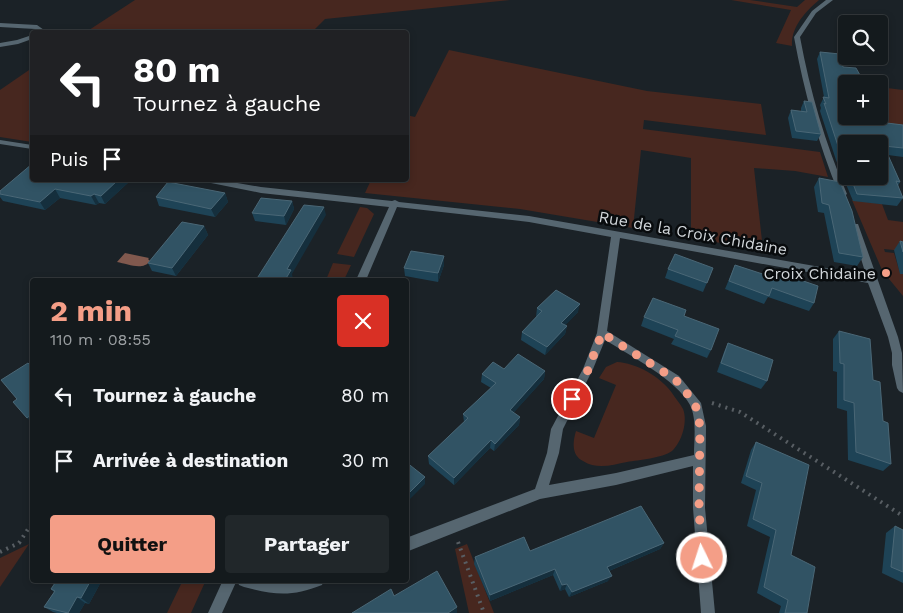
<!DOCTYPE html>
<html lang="fr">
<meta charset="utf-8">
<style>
body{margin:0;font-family:"Work Sans",sans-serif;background:#21272a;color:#f1f3f6;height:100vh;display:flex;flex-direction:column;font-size:19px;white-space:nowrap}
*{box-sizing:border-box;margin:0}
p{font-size:16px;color:#9da1a4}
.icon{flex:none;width:28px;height:28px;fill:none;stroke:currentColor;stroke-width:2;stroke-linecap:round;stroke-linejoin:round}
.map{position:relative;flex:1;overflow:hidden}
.panel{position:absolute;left:30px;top:278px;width:379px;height:305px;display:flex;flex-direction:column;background:#141a1d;border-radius:5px;box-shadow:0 2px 8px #0003,0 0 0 1px #33383b}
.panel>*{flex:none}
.guide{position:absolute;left:30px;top:30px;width:379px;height:152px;border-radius:5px;box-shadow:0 2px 8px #0003,0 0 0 1px #33383b;background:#202124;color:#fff;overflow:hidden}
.controls{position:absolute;left:838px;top:15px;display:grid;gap:10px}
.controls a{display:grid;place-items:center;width:50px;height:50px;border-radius:5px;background:#141a1d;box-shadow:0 2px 8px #0003,0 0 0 1px #33383b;font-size:25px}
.pin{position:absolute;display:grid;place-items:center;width:42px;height:42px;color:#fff;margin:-21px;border:2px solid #fff;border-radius:50%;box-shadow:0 1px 5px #0007}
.me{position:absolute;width:55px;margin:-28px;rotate:356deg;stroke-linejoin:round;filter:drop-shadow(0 0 4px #0008)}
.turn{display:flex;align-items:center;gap:18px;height:105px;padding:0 20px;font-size:22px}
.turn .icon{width:65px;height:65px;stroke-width:2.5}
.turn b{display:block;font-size:35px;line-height:42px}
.then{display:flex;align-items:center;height:48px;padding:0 20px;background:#0003;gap:10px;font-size:19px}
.round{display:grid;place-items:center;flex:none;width:52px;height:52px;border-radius:5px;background:#21272a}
.summary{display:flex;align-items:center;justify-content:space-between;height:85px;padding:0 20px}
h1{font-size:30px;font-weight:700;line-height:38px;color:#f49e87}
.cta{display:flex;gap:10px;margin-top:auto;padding:10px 20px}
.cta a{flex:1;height:58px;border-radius:5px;background:#f49e87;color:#111;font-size:20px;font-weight:700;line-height:58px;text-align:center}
.cta a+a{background:#21272a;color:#f1f3f6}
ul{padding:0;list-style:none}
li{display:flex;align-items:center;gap:15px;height:65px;padding:0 20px}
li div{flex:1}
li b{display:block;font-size:19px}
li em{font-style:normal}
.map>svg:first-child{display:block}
</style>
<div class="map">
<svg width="903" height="613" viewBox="0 0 903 613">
<rect width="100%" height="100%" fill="#1b2227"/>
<g fill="#47271f">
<path d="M 135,0 L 510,0 L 325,19 L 312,32 L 86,32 Z"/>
<path d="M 731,0 L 750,0 L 797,7 L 805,0 L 819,0 C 805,12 791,27 792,46 L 776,43 L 791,10 Z"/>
<path d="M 449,50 L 647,91 L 761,104 L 766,135 L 644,120 L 643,129 L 820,152 L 828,177 L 795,171 L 754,168 L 763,250 L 691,238 L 691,158 L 641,150 L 633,228 L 520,209 L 365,193 L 371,180 L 406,180 L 406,115 L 415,117 Z"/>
<path d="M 32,68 L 32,142 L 0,137 L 0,90 Z"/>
<path d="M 879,87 L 903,90 L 903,133 L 846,116 L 879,116 Z"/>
<path d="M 852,200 L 882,204 L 888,220 L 903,222 L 903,251 L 884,249 L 885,252 L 894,253 L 900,273 L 903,274 L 903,296 L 885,274 L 889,275 L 888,271 L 882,270 Z"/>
<path d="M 360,207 L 367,208 L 374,214 L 354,257 L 337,254 Z"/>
<path d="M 333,263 L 351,265 L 344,280 L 326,280 Z"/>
<path d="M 617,362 C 636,363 660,376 672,393 C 675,398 680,403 683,409 C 688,421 682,442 672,451 C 662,458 639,460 627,462 C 612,465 597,470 583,461 C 571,455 573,441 576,431 L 594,438 L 616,385 L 599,378 L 606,367 Z"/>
<path d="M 29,544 L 0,587 L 0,558 Z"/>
<path d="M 467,544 L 494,613 L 469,613 L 455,549 Z"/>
<path d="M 183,580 L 206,580 L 191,613 L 167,613 Z"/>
</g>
<path fill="#81594e" d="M 125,253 L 149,258 L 148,259 L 150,261 C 143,271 128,264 117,262 Z"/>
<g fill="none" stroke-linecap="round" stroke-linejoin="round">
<g stroke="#585e63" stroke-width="4" stroke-dasharray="2 5" stroke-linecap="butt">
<path d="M 712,403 L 740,412 L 903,516"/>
<path d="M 458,542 L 484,613"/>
<path d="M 0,552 L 19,543 L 32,523"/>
</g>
<g fill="#566670" fill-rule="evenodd">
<path d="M 826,0 L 833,0 L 816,13 L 800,37 C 810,91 825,143 847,194 L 843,197 L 839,194 C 818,143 804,91 794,37 L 812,11 Z"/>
<path d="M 0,23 L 37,25 L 44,30 L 41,32 L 35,32 L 37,30 L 35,29 L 0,27 Z"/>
<path d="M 32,35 L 32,39 L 18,44 L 0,47 L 0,43 L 17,40 Z"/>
<path d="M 0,140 L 32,145 L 32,149 L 0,144 Z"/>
<path d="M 202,180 L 220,180 L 261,187 L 392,201 L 395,200 L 399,202 L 529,216 L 866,275 L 851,226 L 852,224 L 858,224 L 898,337 L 902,353 L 903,393 L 899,391 L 897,388 L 892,365 L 892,353 L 888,337 L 868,283 L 620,238 L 607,331 L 679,376 L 701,403 L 706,426 L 705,508 L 715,613 L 701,613 L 693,508 L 693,466 L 616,485 L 540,499 L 406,552 L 406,538 L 535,489 L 547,453 L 551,429 L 583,369 L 597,333 L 611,237 L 529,222 L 397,207 L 366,280 L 356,280 L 389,207 L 261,193 L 206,182 ZM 605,340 C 628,354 678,381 690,405 C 697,419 694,439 694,455 L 616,473 L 549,485 L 559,453 L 563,429 L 593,369 Z"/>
<path d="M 223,580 L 237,580 L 222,613 L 208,613 Z"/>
<path d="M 237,580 L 324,580 L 322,585 C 292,597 274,595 244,587 L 239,585 Z"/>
</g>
</g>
<g fill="#1e4356" fill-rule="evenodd">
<path d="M 820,52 L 843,67 L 887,123 L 903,125 L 903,157 L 888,155 L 900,182 L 898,186 L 903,198 L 897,206 L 853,201 L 836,160 L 820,111 L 821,108 L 820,105 L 824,97 L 817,59 ZM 846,144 L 879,176 L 846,176 Z"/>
<path d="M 804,101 L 821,134 L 817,141 L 792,138 L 788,118 L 791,110 L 801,112 L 801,108 Z"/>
<path d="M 819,178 L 863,257 L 857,266 L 834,262 L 824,213 L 818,212 L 814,187 Z"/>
<path d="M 32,180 L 131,180 L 105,204 L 99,203 L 96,205 L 60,198 L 45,210 L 3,201 L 0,197 L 0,191 Z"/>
<path d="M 225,193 L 228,202 L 215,217 L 159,206 L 156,197 Z"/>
<path d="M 292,201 L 294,209 L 286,225 L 255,221 L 252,213 Z"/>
<path d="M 204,226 L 208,235 L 176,276 L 152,271 L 148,263 Z"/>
<path d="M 900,241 L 903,242 L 903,274 L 900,274 L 894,250 Z"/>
<path d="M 444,256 L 444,265 L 438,282 L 405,276 L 404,268 Z"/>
<path d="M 735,265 L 773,278 L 777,272 L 814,303 L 809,311 L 768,297 L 764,304 L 725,289 Z"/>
<path d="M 713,268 L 703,292 L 665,278 L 668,269 Z"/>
<path d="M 537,308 L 578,312 L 565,325 L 567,326 L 565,334 L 545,355 L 521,340 L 522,332 L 536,317 Z"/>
<path d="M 684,316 L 711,350 L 707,358 L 671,344 L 674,339 L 641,326 L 644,317 Z"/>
<path d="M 839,331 L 873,380 L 883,421 L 891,464 L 883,471 L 848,460 L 847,411 L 837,408 L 837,372 L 833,371 L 833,339 Z"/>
<path d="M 728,343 L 767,381 L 761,389 L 717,372 L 724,352 Z"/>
<path d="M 504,369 L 545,371 L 544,379 L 513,413 L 520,417 L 519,425 L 494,451 L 490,448 L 454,485 L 429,464 L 428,456 L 464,422 L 463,414 L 491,388 L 481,382 L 482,374 Z"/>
<path d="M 756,442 L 791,555 L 807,613 L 779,613 L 781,606 L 757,593 L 770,537 L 747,526 L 756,490 L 741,483 L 751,450 Z"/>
<path d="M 895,526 L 903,530 L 903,583 L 882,573 L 886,533 Z"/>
<path d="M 664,543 L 660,549 L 609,571 L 608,581 L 569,597 L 565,589 L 560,591 L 553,575 L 490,601 L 474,564 L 475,557 Z"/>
<path d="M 57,580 L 102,580 L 89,604 L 85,603 L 79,613 L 57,613 L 53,612 L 44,607 L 54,592 L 51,589 Z"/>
</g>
<g fill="#152f3d">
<path d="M 118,180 L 131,180 L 105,204 L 101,196 Z"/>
<path d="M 55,189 L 60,198 L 45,210 L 40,202 Z"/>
<path d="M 225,193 L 228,202 L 215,217 L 211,209 Z"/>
<path d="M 94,194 L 99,203 L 96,205 L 91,196 Z"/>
<path d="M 292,201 L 294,209 L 286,225 L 284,216 Z"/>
<path d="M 324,207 L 326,215 L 292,274 L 293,279 L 293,280 L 285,280 L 287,269 Z"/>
<path d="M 204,226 L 208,235 L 176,276 L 172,268 Z"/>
<path d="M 444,256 L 444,265 L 438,282 L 438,273 Z"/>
<path d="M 580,304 L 578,312 L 560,331 L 561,323 Z"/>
<path d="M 567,326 L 565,334 L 545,355 L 547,347 Z"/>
<path d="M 545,371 L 544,379 L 509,418 L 510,410 Z"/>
<path d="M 32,414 L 32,423 L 27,418 Z"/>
<path d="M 520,417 L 519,425 L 494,451 L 495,444 Z"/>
<path d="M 491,440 L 490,448 L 454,485 L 454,478 Z"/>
<path d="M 425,477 L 425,484 L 406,503 L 406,496 Z"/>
<path d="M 664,543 L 660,549 L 604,573 L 607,567 Z"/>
<path d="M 555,569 L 553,575 L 490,601 L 490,595 Z"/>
<path d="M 612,576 L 608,581 L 569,597 L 572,592 Z"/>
<path d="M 91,580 L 102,580 L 89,604 L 81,598 Z"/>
<path d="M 567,584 L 565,589 L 560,591 L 562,585 Z"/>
<path d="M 77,597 L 85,603 L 79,613 L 68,613 Z"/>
<path d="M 457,607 L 457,613 L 448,613 Z"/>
</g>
<g fill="#315364" stroke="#4a6776">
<path d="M 820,52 L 840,54 L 843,67 L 856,68 L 865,84 L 846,84 L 846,116 L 879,116 L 879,109 L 887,123 L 903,125 L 903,148 L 884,146 L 900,182 L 896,181 L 903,198 L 857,194 L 850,176 L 879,176 L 879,144 L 846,144 L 846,168 L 840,152 L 824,103 L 826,104 L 823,97 L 829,98 Z"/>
<path d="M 804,101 L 812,102 L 821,134 L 796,131 L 791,110 L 807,112 Z"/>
<path d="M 32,164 L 32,180 L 118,180 L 101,196 L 94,194 L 91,196 L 55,189 L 40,202 L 0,194 L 0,191 Z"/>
<path d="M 819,178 L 840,182 L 852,211 L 863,257 L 839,253 L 829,205 L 822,203 Z"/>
<path d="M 168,182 L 225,193 L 211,209 L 156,197 Z"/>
<path d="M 261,198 L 292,201 L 284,216 L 252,213 Z"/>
<path d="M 304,205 L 324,207 L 287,269 L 291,270 L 285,280 L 256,280 Z"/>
<path d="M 182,222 L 204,226 L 172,268 L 148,263 Z"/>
<path d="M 900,241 L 903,242 L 903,252 Z"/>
<path d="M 411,251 L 444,256 L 438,273 L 404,268 Z"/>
<path d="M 675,254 L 713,268 L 707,283 L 668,269 Z"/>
<path d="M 735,265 L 775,278 L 777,272 L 818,286 L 814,303 L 772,288 L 769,296 L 729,281 Z"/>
<path d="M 556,290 L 580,304 L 561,323 L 567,326 L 547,347 L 522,332 L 542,311 L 537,308 Z"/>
<path d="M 653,298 L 686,310 L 684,316 L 719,329 L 711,350 L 675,336 L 678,330 L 644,317 Z"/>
<path d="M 839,331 L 870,339 L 873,380 L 880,382 L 883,421 L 888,423 L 891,464 L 856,452 L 854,403 L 844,400 L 844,364 L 840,363 Z"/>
<path d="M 728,343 L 773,360 L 767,381 L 721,363 Z"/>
<path d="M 518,354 L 545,371 L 510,410 L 520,417 L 495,444 L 491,440 L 454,478 L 428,456 L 468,418 L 463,414 L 496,383 L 482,374 L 493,362 L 504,369 Z"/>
<path d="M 28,363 L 32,367 L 32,414 L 27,418 L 13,402 L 17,399 L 1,380 Z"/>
<path d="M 756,442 L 809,465 L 791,555 L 815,567 L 807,613 L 785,613 L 788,600 L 764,587 L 776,530 L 753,519 L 762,483 L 746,476 Z"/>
<path d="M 406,462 L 425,477 L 406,496 Z"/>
<path d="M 641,506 L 664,543 L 607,567 L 612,576 L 572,592 L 567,584 L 562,585 L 555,569 L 490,595 L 475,557 L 524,537 L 530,551 Z"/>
<path d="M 895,526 L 903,530 L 903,572 L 891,567 Z"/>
<path d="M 437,571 L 457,607 L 448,613 L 352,613 L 391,589 L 394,596 Z"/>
<path d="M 57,580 L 91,580 L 81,598 L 77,597 L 68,613 L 44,607 L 55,591 L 51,589 Z"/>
</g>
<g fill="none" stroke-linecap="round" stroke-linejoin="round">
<path stroke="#f49e87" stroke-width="9" stroke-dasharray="0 16.2" d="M 572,399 L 588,370 L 602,333 L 675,379 L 695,403 L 700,426 L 699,508 L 702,558"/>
</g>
<circle fill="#f49e87" stroke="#080b0d" stroke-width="2" cx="886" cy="273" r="5"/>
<g text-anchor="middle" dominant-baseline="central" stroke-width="5" stroke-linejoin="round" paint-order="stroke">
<g font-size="16" fill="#d0d5d9" stroke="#080b0d">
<text transform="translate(693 233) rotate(10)">Rue de la Croix Chidaine</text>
</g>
<g font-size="16" fill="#d0d5d9" stroke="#080b0d" text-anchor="end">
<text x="876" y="273">Croix Chidaine</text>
</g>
</g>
</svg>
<div class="controls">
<a><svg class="icon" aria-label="search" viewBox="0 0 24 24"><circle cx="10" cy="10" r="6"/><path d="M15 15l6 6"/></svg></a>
<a>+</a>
<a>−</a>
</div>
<div class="pin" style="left:572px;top:399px;background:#d93025"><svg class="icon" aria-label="arrive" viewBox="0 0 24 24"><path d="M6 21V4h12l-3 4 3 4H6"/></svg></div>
<svg class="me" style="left:702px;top:558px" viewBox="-20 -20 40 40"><circle r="17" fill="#f49e87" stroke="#fff" stroke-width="3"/><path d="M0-11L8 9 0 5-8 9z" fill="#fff"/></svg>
<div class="guide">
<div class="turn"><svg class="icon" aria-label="left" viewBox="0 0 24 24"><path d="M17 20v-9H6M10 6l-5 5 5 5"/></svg><div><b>80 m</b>Tournez à gauche</div></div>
<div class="then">Puis<svg class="icon" aria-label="arrive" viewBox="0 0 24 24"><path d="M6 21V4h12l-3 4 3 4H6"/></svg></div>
</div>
<section class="panel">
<div class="summary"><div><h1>2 min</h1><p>110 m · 08:55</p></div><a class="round" style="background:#d93025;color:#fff"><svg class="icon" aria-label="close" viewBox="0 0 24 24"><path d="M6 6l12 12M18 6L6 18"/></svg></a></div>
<ul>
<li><svg class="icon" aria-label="left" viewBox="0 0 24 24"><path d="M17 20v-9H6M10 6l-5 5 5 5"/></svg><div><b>Tournez à gauche</b></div><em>80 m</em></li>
<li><svg class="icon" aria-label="arrive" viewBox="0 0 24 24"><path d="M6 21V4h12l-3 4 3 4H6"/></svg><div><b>Arrivée à destination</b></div><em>30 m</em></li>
</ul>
<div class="cta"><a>Quitter</a><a>Partager</a></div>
</section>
</div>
